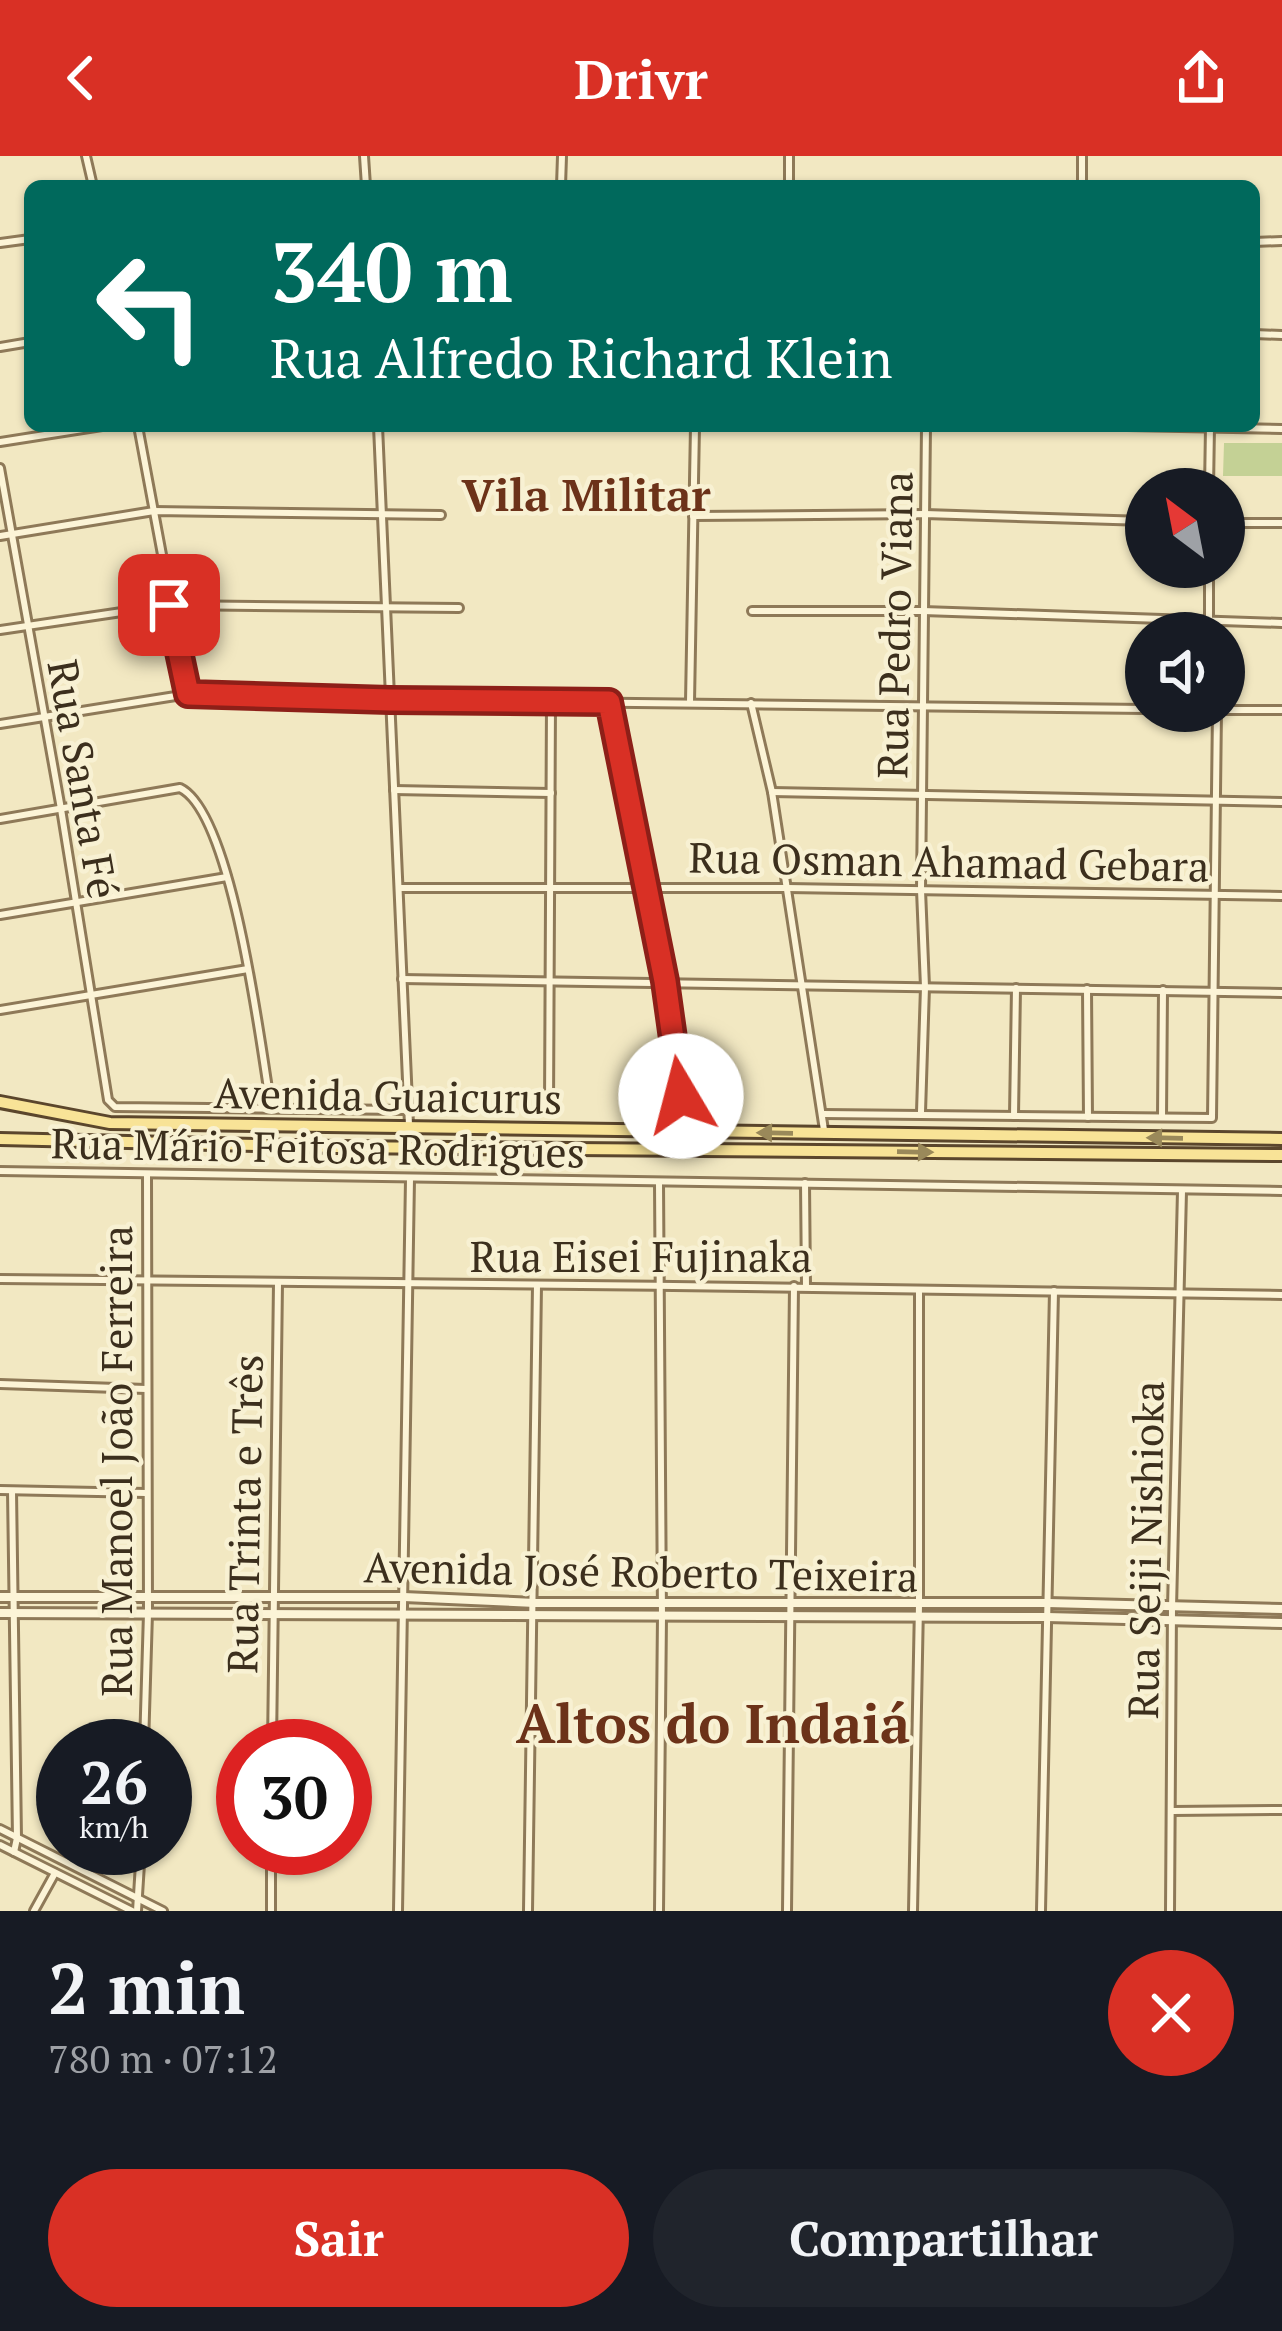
<!DOCTYPE html>
<html lang="pt">
<meta charset="utf-8">
<style>
body{margin:0;font-family:"PT Serif",serif;background:#20242c;color:#f1f3f6;height:100vh;display:flex;flex-direction:column;font-size:45px;white-space:nowrap}
*{box-sizing:border-box;margin:0}
p{font-size:39px;color:#9ea1a6}
.icon{flex:none;width:66px;height:66px;fill:none;stroke:currentColor;stroke-width:2;stroke-linecap:round;stroke-linejoin:round}
.map{position:relative;height:1755px;overflow:hidden}
.sheet{display:flex;flex-direction:column;background:#171b24;flex:1}
.sheet>*{flex:none}
.hud{position:absolute;left:24px;top:24px;width:1236px;height:252px;border-radius:18px;box-shadow:0 3px 9px #0004;background:#00695c;color:#fff;overflow:hidden}
.needle{width:78px;rotate:328deg}
.tools{position:absolute;left:1125px;top:312px;display:grid;gap:24px}
.tools a{display:grid;place-items:center;width:120px;height:120px;border-radius:50%;background:#171b24;box-shadow:0 3px 9px #0004;font-size:60px}
.speed{position:absolute;left:36px;top:1563px;display:flex;gap:24px;font-size:60px;font-weight:700;text-align:center}
.speed>*{display:grid;place-content:center;width:156px;height:156px;border-radius:50%;background:#171b24;box-shadow:0 3px 9px #0004;line-height:1}
.speed small{font-size:30px;font-weight:400}
.speed .limit{border:18px solid #d22;background:#fff;color:#111}
.pin{position:absolute;display:grid;place-items:center;width:102px;height:102px;color:#fff;margin:-51px;border-radius:24px;box-shadow:0 6px 18px #0006}
.me{position:absolute;width:132px;margin:-66px;rotate:352deg;stroke-linejoin:round;filter:drop-shadow(0 0 9px #0008)}
.turn{display:flex;align-items:center;gap:42px;height:252px;padding:0 48px;font-size:54px}
.turn .icon{width:156px;height:156px;stroke-width:2.5}
.turn b{display:block;font-size:84px;line-height:102px}
.round{display:grid;place-items:center;flex:none;width:126px;height:126px;border-radius:63px;background:#20242c}
.head{display:flex;align-items:center;justify-content:space-between;height:204px;padding:0 48px}
h1{font-size:72px;font-weight:700;line-height:90px}
.button{display:flex;gap:24px;margin-top:auto;padding:24px 48px}
.button a{flex:1;height:138px;border-radius:72px;background:#d93025;color:#fff;font-size:48px;font-weight:700;line-height:138px;text-align:center}
.button a+a{background:#20242c;color:#f1f3f6}
header{display:flex;justify-content:space-between;align-items:center;height:156px;padding:0 48px;background:#d93025;color:#fff;font-size:54px;font-weight:700}
.map>svg:first-child{display:block}
</style>
<header><svg class="icon" aria-label="back" viewBox="0 0 24 24"><path d="M15 5l-7 7 7 7"/></svg>Drivr<svg class="icon" aria-label="share" viewBox="0 0 24 24"><path d="M12 15V3M7 8l5-5 5 5M5 13v7h14v-7"/></svg></header>
<div class="map">
<svg width="1282" height="1755" viewBox="0 0 1282 1755">
<rect width="100%" height="100%" fill="#f2e8c2"/>
<path fill="#c4d195" d="M 1224,287 L 1282,287 L 1282,320 L 1223,320 Z"/>
<g fill="none" stroke-linecap="round" stroke-linejoin="round">
<g stroke="#8e7958" stroke-width="12">
<g id="minor">
<path d="M 86,0 L 93,30"/>
<path d="M 364,0 L 366,30"/>
<path d="M 561,30 L 562,0"/>
<path d="M 789,30 L 789,0"/>
<path d="M 1082,30 L 1082,0"/>
<path d="M 1254,86 L 1282,85"/>
<path d="M 0,87 L 30,83"/>
<path d="M 1254,178 L 1282,179"/>
<path d="M 0,191 L 30,186"/>
<path d="M 138,270 L 188,538"/>
<path d="M 378,270 L 409,969"/>
<path d="M 1127,270 L 1282,273"/>
<path d="M 0,286 L 102,270"/>
<path d="M 0,312 L 61,653 L 108,944 L 115,951 L 409,954"/>
<path d="M 1209,333 L 1210,270"/>
<path d="M 693,360 L 925,358 L 1146,365"/>
<path d="M 1224,367 L 1282,367"/>
<path d="M 0,380 L 154,355 L 441,359"/>
<path d="M 1209,411 L 1209,477"/>
<path d="M 752,455 L 923,455 L 1282,467"/>
<path d="M 0,474 L 169,449 L 459,452"/>
<path d="M 609,546 L 665,825 L 681,940"/>
<path d="M 690,546 L 695,270"/>
<path d="M 751,547 L 772,636 L 824,974"/>
<path d="M 1224,554 L 1282,554"/>
<path d="M 0,568 L 188,538 L 390,544 L 1146,553"/>
<path d="M 394,634 L 551,637"/>
<path d="M 772,636 L 1282,646"/>
<path d="M 0,663 L 180,632 C 233,657 261,892 271,952"/>
<path d="M 399,732 L 788,732 L 1282,740"/>
<path d="M 0,759 L 227,721"/>
<path d="M 402,823 L 1282,837"/>
<path d="M 1087,833 L 1088,961"/>
<path d="M 0,854 L 248,813"/>
<path d="M 549,951 L 551,547"/>
<path d="M 921,956 L 925,831 L 921,734 L 926,270"/>
<path d="M 823,958 L 1212,962 L 1217,555"/>
<path d="M 1014,960 L 1016,832"/>
<path d="M 1162,961 L 1163,834"/>
<path d="M 0,1015 L 1282,1035"/>
<path d="M 805,1027 L 806,1130"/>
<path d="M 0,1123 C 427,1128 855,1130 1282,1139"/>
<path d="M 0,1228 L 146,1233"/>
<path d="M 0,1334 L 146,1337"/>
<path d="M 12,1335 L 17,1682 L 14,1696"/>
<path d="M 144,1590 L 148,1457 L 147,1020"/>
<path d="M 272,1590 L 278,1127"/>
<path d="M 1172,1655 L 1282,1654"/>
<path d="M 0,1673 L 163,1755"/>
<path d="M 0,1689 L 132,1755"/>
<path d="M 34,1755 L 55,1717"/>
<path d="M 137,1755 L 141,1692"/>
<path d="M 271,1755 L 271,1692"/>
<path d="M 398,1755 L 410,1023"/>
<path d="M 528,1755 L 537,1129"/>
<path d="M 659,1755 L 662,1460 L 659,1027"/>
<path d="M 787,1755 L 794,1130"/>
<path d="M 913,1755 L 919,1449 L 919,1135"/>
<path d="M 1041,1755 L 1054,1135"/>
<path d="M 1170,1755 L 1172,1452 L 1182,1035"/>
</g>
</g>
<g stroke="#8e7958" stroke-width="14">
<g id="tertiary">
<path d="M 0,1441 L 404,1441 L 535,1447 L 1048,1447 L 1282,1453"/>
<path d="M 0,1457 L 1047,1461 L 1282,1467"/>
</g>
</g>
<g stroke="#5b462c" stroke-width="16">
<g id="primary">
<path d="M 0,946 L 110,967 L 1282,983"/>
<path d="M 0,983 L 336,991 L 1282,999"/>
</g>
</g>
<use href="#minor" stroke="#fcf4d7" stroke-width="6"/>
<use href="#tertiary" stroke="#fcf4d7" stroke-width="8"/>
<use href="#primary" stroke="#f8e397" stroke-width="10"/>
</g>
<defs><path id="oneway-solid" d="M-6-.8H1V-3.2L6.5 0L1 3.2V.8H-6Z" transform="scale(3)"/></defs>
<g fill="#9a895a">
<use href="#oneway-solid" transform="translate(775 977) rotate(-179)"/>
<use href="#oneway-solid" transform="translate(1165 982) rotate(-179)"/>
<use href="#oneway-solid" transform="translate(915 996) rotate(1)"/>
</g>
<g fill="none" stroke-linecap="round" stroke-linejoin="round">
<g stroke="#8d1f18" stroke-width="30">
<path id="route" d="M 169,449 L 188,538 L 390,544 L 609,546 L 665,825 L 681,940"/>
</g>
<use href="#route" stroke="#d93025" stroke-width="21"/>
</g>
<g text-anchor="middle" dominant-baseline="central" stroke-width="9" stroke-linejoin="round" paint-order="stroke">
<g font-size="42" fill="#3c2f1d" stroke="#f8f1d3">
<text transform="translate(894 469) rotate(-89)">Rua Pedro Viana</text>
<text transform="translate(84 623) rotate(80)">Rua Santa Fé</text>
<text transform="translate(949 705) rotate(1)">Rua Osman Ahamad Gebara</text>
<text transform="translate(388 939) rotate(1)">Avenida Guaicurus</text>
<text transform="translate(318 991) rotate(1)">Rua Mário Feitosa Rodrigues</text>
<text x="641" y="1100">Rua Eisei Fujinaka</text>
<text transform="translate(116 1305) rotate(-90)">Rua Manoel João Ferreira</text>
<text transform="translate(244 1358) rotate(-89)">Rua Trinta e Três</text>
<text transform="translate(1145 1394) rotate(-89)">Rua Seiji Nishioka</text>
<text transform="translate(641 1415) rotate(1)">Avenida José Roberto Teixeira</text>
</g>
<g font-size="45" font-weight="bold" fill="#6c3219" stroke="#f8f1d3">
<text x="586" y="338">Vila Militar</text>
</g>
<g font-size="54" font-weight="bold" fill="#6c3219" stroke="#f8f1d3">
<text x="713" y="1566">Altos do Indaiá</text>
</g>
</g>
</svg>
<div class="tools">
<a><svg class="needle" viewBox="-14 -14 28 28"><path d="M0-13l5 13h-10z" fill="#e53935"/><path d="M0 13l5-13h-10z" fill="#9ea1a6"/></svg></a>
<a><svg class="icon" aria-label="sound" viewBox="0 0 24 24"><path d="M4 9h4l5-4v14l-5-4H4zM17 9q2 3 0 6"/></svg></a>
</div>
<div class="speed"><div>26<small>km/h</small></div><div class="limit">30</div></div>
<div class="pin" style="left:169px;top:449px;background:#d93025"><svg class="icon" aria-label="arrive" viewBox="0 0 24 24"><path d="M6 21V4h12l-3 4 3 4H6"/></svg></div>
<svg class="me" style="left:681px;top:940px" viewBox="-20 -20 40 40"><circle r="19" fill="#fff"/><path d="M0-13L10 11 0 6-10 11z" fill="#d93025"/></svg>
<div class="hud">
<div class="turn"><svg class="icon" aria-label="left" viewBox="0 0 24 24"><path d="M17 20v-9H6M10 6l-5 5 5 5"/></svg><div><b>340 m</b>Rua Alfredo Richard Klein</div></div>
</div>
</div>
<section class="sheet">
<div class="head"><div><h1>2 min</h1><p>780 m · 07:12</p></div><a class="round" style="background:#d93025;color:#fff"><svg class="icon" aria-label="close" viewBox="0 0 24 24"><path d="M6 6l12 12M18 6L6 18"/></svg></a></div>
<div class="button"><a>Sair</a><a>Compartilhar</a></div>
</section>
